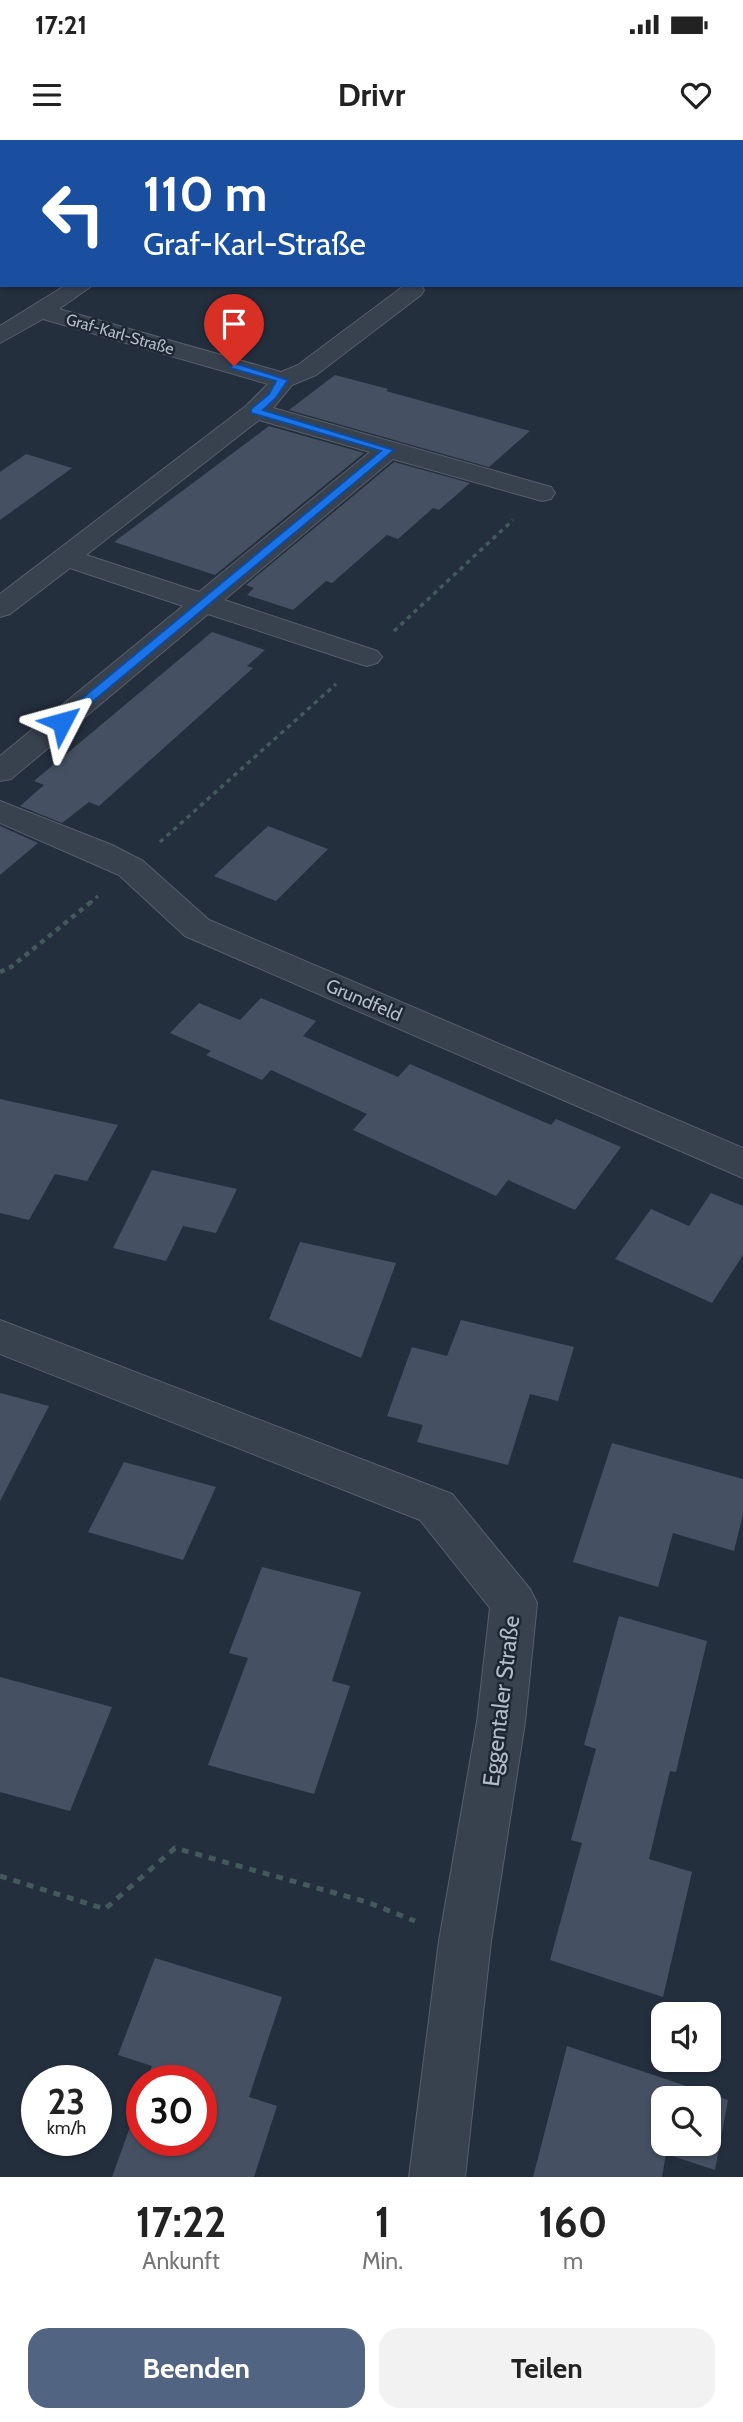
<!DOCTYPE html>
<html lang="de">
<meta charset="utf-8">
<style>
body{margin:0;font-family:Cabin,sans-serif;background:#f2f2f2;color:#222;height:100vh;display:flex;flex-direction:column;font-size:26px;white-space:nowrap}
*{box-sizing:border-box;margin:0}
p{font-size:23px;color:#767676}
.icon{flex:none;width:38px;height:38px;fill:none;stroke:currentColor;stroke-width:2;stroke-linecap:round;stroke-linejoin:round}
.map{position:relative;height:2037px;overflow:hidden}
.panel{display:flex;flex-direction:column;background:#fff;flex:1}
.panel>*{flex:none}
.hud{position:absolute;left:0px;top:0px;width:744px;height:147px;box-shadow:0 2px 5px #0004;background:#1a4fa0;color:#fff;overflow:hidden}
.buttons{position:absolute;left:651px;top:1862px;display:grid;gap:14px}
.buttons a{display:grid;place-items:center;width:70px;height:70px;border-radius:14px;background:#fff;box-shadow:0 2px 5px #0004;font-size:35px}
.speed{position:absolute;left:21px;top:1925px;display:flex;gap:14px;font-size:35px;font-weight:700;text-align:center}
.speed>*{display:grid;place-content:center;width:91px;height:91px;border-radius:50%;background:#fff;box-shadow:0 2px 5px #0004;line-height:1}
.speed small{font-size:18px;font-weight:400}
.speed .limit{border:10px solid #d22;background:#fff;color:#111}
.pin{position:absolute;display:grid;place-items:center;width:60px;height:60px;color:#fff;margin:-72px -30px;border-radius:50% 50% 50% 0;rotate:-45deg;box-shadow:0 0 7px #0007}
.pin .icon{rotate:45deg}
.me{position:absolute;width:77px;margin:-38px;rotate:51deg;stroke-linejoin:round;filter:drop-shadow(0 0 5px #0008)}
.turn{display:flex;align-items:center;gap:24px;height:147px;padding:0 28px;font-size:32px}
.turn .icon{width:91px;height:91px;stroke-width:2.5}
.turn b{display:block;font-size:49px;line-height:60px}
.eta{display:flex;justify-content:space-evenly;align-items:center;height:119px;text-align:center}
.eta b{font-size:42px;font-weight:700;line-height:49px}
.cta{display:flex;gap:14px;margin-top:auto;padding:14px 28px}
.cta a{flex:1;height:80px;border-radius:21px;background:#516482;color:#fff;font-size:28px;font-weight:700;line-height:80px;text-align:center}
.cta a+a{background:#f2f2f2;color:#222}
.status{display:flex;justify-content:space-between;align-items:center;height:49px;padding:0 35px;background:#fff;direction:ltr}
.status svg{height:19px;fill:currentColor}
header{display:flex;justify-content:space-between;align-items:center;height:91px;padding:0 28px;background:#fff;font-size:32px;font-weight:700}
.map>svg:first-child{display:block}
</style>
<div class="status"><b>17:21</b><svg viewBox="0 0 49 12"><path d="M0 12V9h3v3zM5 12V6h3v6zM10 12V3h3v9zM15 12V0h3v12zM26 1h20v11H26zM47 4h2v5h-2z"/></svg></div>
<header><svg class="icon" aria-label="menu" viewBox="0 0 24 24"><path d="M4 6h16M4 12h16M4 18h16"/></svg>Drivr<svg class="icon" aria-label="heart" viewBox="0 0 24 24"><path d="M12 20l-8-8c-3-5 5-10 8-4 3-6 11-1 8 4z"/></svg></header>
<div class="map">
<svg width="743" height="2037" viewBox="0 0 743 2037">
<rect width="100%" height="100%" fill="#242f3e"/>
<g fill="#455162" fill-rule="evenodd">
<path d="M 335,235 L 388,249 L 386,251 L 530,291 L 489,327 L 289,270 Z"/>
<path d="M 269,286 L 364,313 L 215,435 L 114,402 Z"/>
<path d="M 26,314 L 72,328 L 0,380 L 0,332 Z"/>
<path d="M 394,322 L 470,343 L 439,370 L 433,368 L 398,399 L 387,395 L 332,443 L 326,441 L 293,470 L 247,455 L 254,448 L 246,445 Z"/>
<path d="M 212,492 L 265,510 L 247,526 L 253,528 L 99,666 L 89,662 L 62,683 L 20,666 L 44,645 L 34,641 Z"/>
<path d="M 0,686 L 38,703 L 0,735 Z"/>
<path d="M 268,686 L 328,709 L 276,761 L 214,736 Z"/>
<path d="M 261,858 L 316,881 L 303,896 L 398,937 L 410,924 L 551,985 L 556,979 L 621,1007 L 575,1070 L 508,1040 L 496,1056 L 353,990 L 367,974 L 271,930 L 262,940 L 206,915 L 211,911 L 170,893 L 199,863 L 240,880 Z"/>
<path d="M 0,959 L 118,985 L 87,1041 L 55,1034 L 29,1080 L 0,1073 Z"/>
<path d="M 152,1030 L 237,1049 L 216,1093 L 183,1086 L 166,1121 L 113,1108 Z"/>
<path d="M 711,1053 L 743,1066 L 743,1115 L 712,1163 L 615,1119 L 651,1069 L 689,1086 Z"/>
<path d="M 300,1102 L 396,1123 L 361,1218 L 269,1179 Z"/>
<path d="M 461,1180 L 574,1207 L 558,1261 L 530,1254 L 508,1325 L 417,1302 L 423,1285 L 387,1276 L 412,1207 L 447,1216 Z"/>
<path d="M 0,1253 L 49,1266 L 0,1361 Z"/>
<path d="M 612,1303 L 743,1339 L 743,1374 L 734,1411 L 673,1393 L 658,1447 L 573,1422 Z"/>
<path d="M 124,1322 L 216,1347 L 183,1420 L 88,1392 Z"/>
<path d="M 262,1427 L 361,1452 L 332,1541 L 350,1546 L 314,1654 L 208,1625 L 248,1518 L 229,1513 Z"/>
<path d="M 619,1476 L 707,1501 L 676,1632 L 670,1631 L 649,1719 L 692,1732 L 663,1857 L 550,1820 L 582,1703 L 571,1700 L 596,1609 L 584,1605 Z"/>
<path d="M 0,1537 L 112,1567 L 70,1671 L 0,1652 Z"/>
<path d="M 155,1818 L 282,1857 L 249,1957 L 277,1966 L 254,2037 L 112,2037 L 142,1954 L 142,2000 L 201,2000 L 201,1941 L 147,1941 L 152,1926 L 118,1915 Z"/>
<path d="M 567,1906 L 728,1960 L 715,2030 L 666,2014 L 662,2037 L 533,2037 ZM 663,1958 L 709,1958 L 709,2004 L 663,2004 Z"/>
</g>
<g fill="none" stroke-linecap="round" stroke-linejoin="round">
<g stroke="#565f6c" stroke-width="2">
<g id="minor">
<path d="M 66,145 L 93,145 L 59,169 L 281,232 L 298,225 L 405,145 L 421,145 L 424,150 L 421,155 L 316,235 L 292,245 L 273,268 L 551,347 L 555,353 L 551,359 L 542,361 L 393,319 L 224,460 L 377,511 L 382,517 L 377,523 L 367,526 L 357,523 L 208,474 L 11,639 L 0,641 L 0,616 L 183,466 L 70,428 L 10,474 L 0,477 L 0,454 L 246,266 L 268,244 L 43,179 L 0,203 L 0,186 ZM 259,280 L 370,312 L 199,452 L 86,415 Z"/>
<path d="M 0,661 L 112,705 L 143,721 L 209,780 L 743,1008 L 743,1038 L 185,796 L 119,735 L 0,683 Z"/>
<path d="M 0,1180 L 452,1354 L 530,1449 L 537,1463 L 525,1582 L 491,1801 L 465,2037 L 409,2037 L 439,1801 L 477,1582 L 490,1468 L 420,1380 L 0,1214 Z"/>
</g>
</g>
<g stroke="#44595c" stroke-width="3.5" stroke-dasharray="4.5 4.5" stroke-linecap="butt">
<path d="M 394,491 L 513,380"/>
<path d="M 160,702 L 336,544"/>
<path d="M 89,764 L 98,756"/>
</g>
<path stroke="#44595c" stroke-width="4.5" stroke-dasharray="5 5" stroke-linecap="butt" d="M 0,832 L 11,827 L 91,762"/>
<path stroke="#44595c" stroke-width="5" stroke-dasharray="7 7" stroke-linecap="butt" d="M 0,1736 L 105,1769 L 175,1708 L 367,1762 L 415,1781"/>
<use href="#minor" fill="#38414e" fill-rule="evenodd"/>
</g>
<path fill="#1a73e8" stroke="#114b97" stroke-width="2" d="M 234,223 L 288,240 L 276,258 L 263,270 L 394,310 L 66,584 L 57,584 L 57,579 L 381,311 L 251,273 L 251,269 L 269,254 L 276,241 L 230,228 Z"/>
<g text-anchor="middle" dominant-baseline="central" stroke-width="5" stroke-linejoin="round" paint-order="stroke">
<g font-size="16" fill="#b4bcc9" stroke="#1d2633">
<text transform="translate(120 194) rotate(16)">Graf-Karl-Straße</text>
</g>
<g font-size="19" fill="#b4bcc9" stroke="#1d2633">
<text transform="translate(364 860) rotate(23)">Grundfeld</text>
</g>
<g font-size="23" fill="#b4bcc9" stroke="#1d2633">
<text transform="translate(501 1561) rotate(-83)">Eggentaler Straße</text>
</g>
</g>
</svg>
<div class="buttons">
<a><svg class="icon" aria-label="sound" viewBox="0 0 24 24"><path d="M4 9h4l5-4v14l-5-4H4zM17 9q2 3 0 6"/></svg></a>
<a><svg class="icon" aria-label="search" viewBox="0 0 24 24"><circle cx="10" cy="10" r="6"/><path d="M15 15l6 6"/></svg></a>
</div>
<div class="speed"><div>23<small>km/h</small></div><div class="limit">30</div></div>
<div class="pin" style="left:234px;top:226px;background:#d93025"><svg class="icon" aria-label="arrive" viewBox="0 0 24 24"><path d="M6 21V4h12l-3 4 3 4H6"/></svg></div>
<svg class="me" style="left:62px;top:582px" viewBox="-20 -20 40 40"><path d="M0-17L14 15 0 8-14 15z" fill="#1a73e8" stroke="#fff" stroke-width="4"/></svg>
<div class="hud">
<div class="turn"><svg class="icon" aria-label="left" viewBox="0 0 24 24"><path d="M17 20v-9H6M10 6l-5 5 5 5"/></svg><div><b>110 m</b>Graf-Karl-Straße</div></div>
</div>
</div>
<section class="panel">
<div class="eta">
<div><b>17:22</b><p>Ankunft</p></div>
<div><b>1</b><p>Min.</p></div>
<div><b>160</b><p>m</p></div>
</div>
<div class="cta"><a>Beenden</a><a>Teilen</a></div>
</section>
